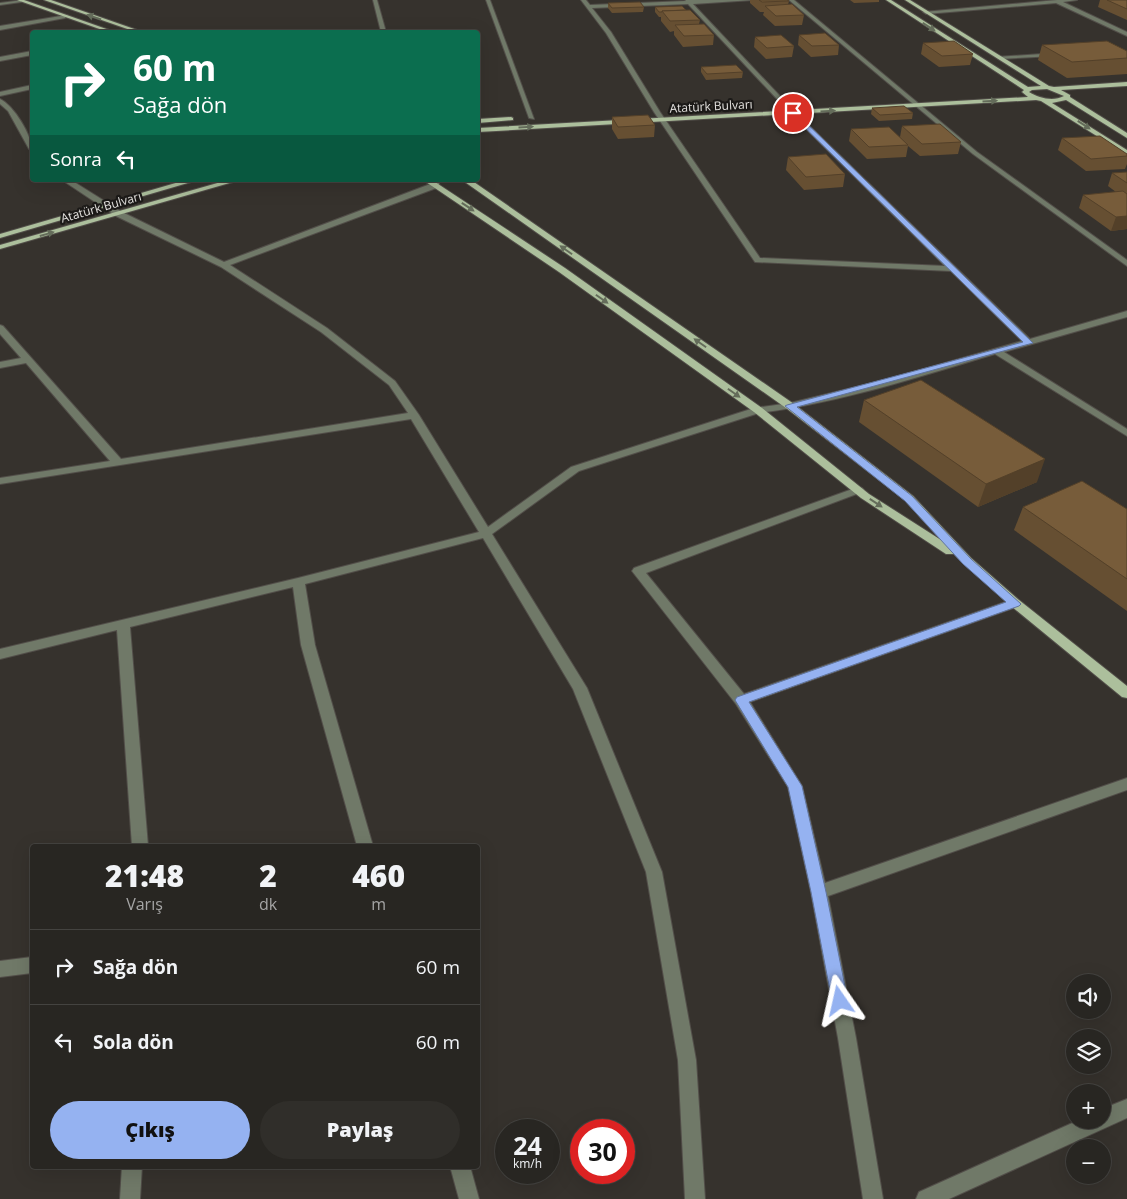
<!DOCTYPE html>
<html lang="tr">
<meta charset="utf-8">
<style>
body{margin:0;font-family:"Open Sans",sans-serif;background:#302e2a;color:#f1f3f6;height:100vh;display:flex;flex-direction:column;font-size:19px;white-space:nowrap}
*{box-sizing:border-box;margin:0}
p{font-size:16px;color:#a5a5a5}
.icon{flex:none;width:28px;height:28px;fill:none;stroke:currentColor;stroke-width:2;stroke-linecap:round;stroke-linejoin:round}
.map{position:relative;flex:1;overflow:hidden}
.sheet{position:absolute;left:30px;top:844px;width:450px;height:325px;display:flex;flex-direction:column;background:#282622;border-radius:5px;box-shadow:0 5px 20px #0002,0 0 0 1px #444340}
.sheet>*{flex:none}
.banner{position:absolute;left:30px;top:30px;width:450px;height:152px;border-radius:5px;box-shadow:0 5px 20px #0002,0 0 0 1px #444340;background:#0b6e4f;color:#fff;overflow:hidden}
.controls{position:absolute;left:1066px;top:974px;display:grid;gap:10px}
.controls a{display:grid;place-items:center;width:45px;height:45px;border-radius:50%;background:#282622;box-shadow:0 5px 20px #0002,0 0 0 1px #444340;font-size:25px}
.speed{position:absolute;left:495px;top:1119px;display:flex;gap:10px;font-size:25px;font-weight:700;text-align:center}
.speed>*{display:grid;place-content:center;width:65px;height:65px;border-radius:50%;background:#282622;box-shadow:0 5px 20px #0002,0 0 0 1px #444340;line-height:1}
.speed small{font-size:12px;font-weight:400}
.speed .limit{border:8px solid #d22;background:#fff;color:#111}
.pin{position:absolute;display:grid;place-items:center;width:42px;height:42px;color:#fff;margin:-21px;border:2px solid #fff;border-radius:50%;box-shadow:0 1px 5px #0007}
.me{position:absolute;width:55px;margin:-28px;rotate:349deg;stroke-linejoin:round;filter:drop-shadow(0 0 4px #0008)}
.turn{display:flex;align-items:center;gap:18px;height:105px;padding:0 20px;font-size:22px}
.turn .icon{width:65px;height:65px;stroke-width:2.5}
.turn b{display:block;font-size:35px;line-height:42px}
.then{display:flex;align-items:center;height:48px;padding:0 20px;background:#0003;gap:10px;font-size:19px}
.eta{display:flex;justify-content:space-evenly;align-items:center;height:85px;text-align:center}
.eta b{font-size:30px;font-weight:800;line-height:35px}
.primary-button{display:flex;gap:10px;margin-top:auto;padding:10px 20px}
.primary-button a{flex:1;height:58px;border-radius:30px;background:#95b2f1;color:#111;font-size:20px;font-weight:800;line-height:58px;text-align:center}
.primary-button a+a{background:#302e2a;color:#f1f3f6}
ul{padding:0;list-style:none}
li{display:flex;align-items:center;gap:15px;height:75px;padding:0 20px;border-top:1px solid #444340}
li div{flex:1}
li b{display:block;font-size:19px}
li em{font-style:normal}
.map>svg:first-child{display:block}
</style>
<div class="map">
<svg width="1127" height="1199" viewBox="0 0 1127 1199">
<rect width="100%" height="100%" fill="#36322d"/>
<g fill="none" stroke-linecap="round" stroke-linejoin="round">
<g stroke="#524e49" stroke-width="2">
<g id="minor">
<path d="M 23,0 L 21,2 L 0,5 L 0,3 Z"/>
<path d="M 373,0 L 377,0 L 386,32 L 381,32 Z"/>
<path d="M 486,0 L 490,0 L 534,119 L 529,118 Z"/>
<path d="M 581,0 L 586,0 L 590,5 L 686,1 L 685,0 L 753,0 L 693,4 L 795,112 L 1030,339 L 1127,311 L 1127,317 L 1004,352 L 1127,429 L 1127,436 L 995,354 C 918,377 839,403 759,413 L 579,471 L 492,534 L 587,688 L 662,872 L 696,1060 L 705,1199 L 685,1199 L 678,1060 L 646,872 L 573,689 L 483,538 L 305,584 L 315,645 L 373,846 L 357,846 L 301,645 L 293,587 L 130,627 L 148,846 L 132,846 L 117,630 L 0,659 L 0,649 L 298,578 L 479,532 L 411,419 L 0,484 L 0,478 L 110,461 L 26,363 L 0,368 L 0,362 L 21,358 L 0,334 L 0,325 L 3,326 L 121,459 L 408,413 L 389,385 L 321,332 L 221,267 L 116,216 L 62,180 L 71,180 L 122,212 L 224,262 L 433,183 L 439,183 L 439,187 L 230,265 L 327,328 L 395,381 L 419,415 L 488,527 L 571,467 L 754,408 L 790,403 L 889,379 L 1022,341 L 951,271 L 755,262 L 654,112 L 606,33 ZM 688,4 L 791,114 L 945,266 L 760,258 L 660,112 L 611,32 L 592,8 Z"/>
<path d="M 789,0 L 794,0 L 977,152 L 1127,260 L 1127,266 L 973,154 Z"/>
<path d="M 1057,0 L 1077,0 L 1063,2 L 1127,32 L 1127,36 L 1056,3 L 926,14 L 923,12 Z"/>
<path d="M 67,15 L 65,18 L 0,30 L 0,26 Z"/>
<path d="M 32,51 L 32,55 L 0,61 L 0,57 Z"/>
<path d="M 1057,53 L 1055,56 L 999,59 L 996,57 Z"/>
<path d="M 32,85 L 32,89 L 0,96 L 0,92 Z"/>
<path d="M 0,99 C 14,106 32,135 32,151 L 29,149 L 8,111 L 0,104 Z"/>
<path d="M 858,487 L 862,488 L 864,490 L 862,492 L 646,573 L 744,694 L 1011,600 L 1015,599 L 1021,603 L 1019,606 L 750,702 L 802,786 L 825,883 L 1127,778 L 1127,790 L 828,896 L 856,1038 L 883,1199 L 863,1199 L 838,1038 L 811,892 L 788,787 L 736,704 L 632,571 L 634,568 Z"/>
<path d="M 32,957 L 32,973 L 0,977 L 0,961 Z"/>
<path d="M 1127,1099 L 1127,1118 L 949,1199 L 916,1199 L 919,1192 L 1079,1120 L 1102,1120 L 1102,1109 Z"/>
<path d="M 122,1166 L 142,1166 L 140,1199 L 120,1199 Z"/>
<path d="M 450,1166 L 470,1166 L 479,1199 L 459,1199 Z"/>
</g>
</g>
<g stroke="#524e49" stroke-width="2">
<g id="major">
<path d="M 17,0 L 24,0 L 115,32 L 108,32 Z"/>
<path d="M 44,0 L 51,0 L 143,32 L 136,32 Z"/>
<path d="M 886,0 L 891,0 L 1028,87 L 1041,86 L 905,0 L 910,0 L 1049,86 L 1054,87 L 1127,82 L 1127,86 L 1061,90 L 1070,95 L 1070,97 L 1127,133 L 1127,138 L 1066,100 L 1052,103 L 1127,150 L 1127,155 L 1041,101 L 1036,100 L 478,132 L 478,128 L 1028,97 L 1022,92 L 1024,90 ZM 1047,89 L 1064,96 C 1053,102 1039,98 1029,92 L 1032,90 Z"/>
<path d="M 511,117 L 513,118 L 513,120 L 478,123 L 478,119 Z"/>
<path d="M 186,180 L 198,180 L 0,238 L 0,234 Z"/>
<path d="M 228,180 L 240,180 L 0,249 L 0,245 Z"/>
<path d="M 423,180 L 432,180 L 565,268 L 762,408 L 869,494 L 941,540 L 905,500 L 786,408 L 462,180 L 471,180 L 794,404 L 913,496 L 971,558 L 1019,600 L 1127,686 L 1127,698 L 1122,697 L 1011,606 L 954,554 L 946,554 L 861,498 L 754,412 L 559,272 Z"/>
</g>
</g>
<use href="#minor" fill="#707968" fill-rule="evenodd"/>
<use href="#major" fill="#acbf9c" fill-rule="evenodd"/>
</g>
<g fill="#664f32">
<path d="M 750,0 L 787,0 L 789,1 L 788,5 L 804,15 L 802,25 L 775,26 L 763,15 L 764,12 L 760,12 L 750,3 Z"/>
<path d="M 850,0 L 879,0 L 879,2 L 854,3 Z"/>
<path d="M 1100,0 L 1127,0 L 1127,20 L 1098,7 Z"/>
<path d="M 608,3 L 644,7 L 643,12 L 612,13 L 608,8 Z"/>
<path d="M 655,7 L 686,10 L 700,20 L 699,24 L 714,35 L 713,45 L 683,47 L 674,35 L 674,31 L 670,32 L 661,21 L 661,17 L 659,17 L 655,12 Z"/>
<path d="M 799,35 L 839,45 L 838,55 L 811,57 L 798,45 Z"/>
<path d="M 755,37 L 794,46 L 792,57 L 766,59 L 754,47 Z"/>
<path d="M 923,43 L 973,54 L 970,65 L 939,67 L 921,54 Z"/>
<path d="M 1042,45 L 1127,51 L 1127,74 L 1067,78 L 1038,60 Z"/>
<path d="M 701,67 L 743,72 L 742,78 L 706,80 L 701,72 Z"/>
<path d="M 872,108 L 913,113 L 912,119 L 879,121 L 871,114 Z"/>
<path d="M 612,117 L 655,125 L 654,137 L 618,139 L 612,129 Z"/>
<path d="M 902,126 L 961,142 L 958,154 L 920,156 L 908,146 L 906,157 L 867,159 L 849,141 L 851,129 L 900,137 Z"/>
<path d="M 1062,138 L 1127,154 L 1127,164 L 1125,169 L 1086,171 L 1058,150 Z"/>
<path d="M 788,157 L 845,174 L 843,187 L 804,190 L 786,170 Z"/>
<path d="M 1127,172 L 1127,229 L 1111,231 L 1079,208 L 1083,195 L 1116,192 L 1108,186 L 1112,173 Z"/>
<path d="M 864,400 L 1037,482 L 978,507 L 859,422 Z"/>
<path d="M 1023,507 L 1127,509 L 1127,611 L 1014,530 Z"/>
</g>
<g fill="#534029">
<path d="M 1127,216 L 1127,229 L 1111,231 L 1116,217 Z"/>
<path d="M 1045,459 L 1037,482 L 978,507 L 986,484 Z"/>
</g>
<g fill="#775c3a" stroke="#534029">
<path d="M 759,0 L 787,0 L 789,1 L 762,2 Z"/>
<path d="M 1107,0 L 1127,0 L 1127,9 Z"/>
<path d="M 640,2 L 644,7 L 612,8 L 608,3 Z"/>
<path d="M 792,4 L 804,15 L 776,16 L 765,6 Z"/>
<path d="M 682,6 L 686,10 L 662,11 L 662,12 L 659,12 L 655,7 Z"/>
<path d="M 690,10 L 700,20 L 670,21 L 662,11 Z"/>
<path d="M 704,24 L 714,35 L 684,36 L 675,25 Z"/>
<path d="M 825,33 L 839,45 L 812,46 L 799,35 Z"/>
<path d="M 781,35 L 794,46 L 767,48 L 755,37 Z"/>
<path d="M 954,41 L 973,54 L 942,56 L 923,43 Z"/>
<path d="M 1107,41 L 1127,51 L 1127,58 L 1072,62 L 1042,45 Z"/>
<path d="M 736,65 L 743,72 L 707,74 L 701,67 Z"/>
<path d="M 904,106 L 913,113 L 880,115 L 872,108 Z"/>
<path d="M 648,115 L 655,125 L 618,127 L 612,117 Z"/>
<path d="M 940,124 L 961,142 L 922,144 L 902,126 Z"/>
<path d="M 889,127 L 908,145 L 869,147 L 851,129 Z"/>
<path d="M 1100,136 L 1127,154 L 1127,156 L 1091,159 L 1062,138 Z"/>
<path d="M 826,154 L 845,174 L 806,177 L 788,157 Z"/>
<path d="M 1127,172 L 1127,183 L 1112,173 Z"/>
<path d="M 1123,191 L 1127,194 L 1127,216 L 1116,217 L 1083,195 Z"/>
<path d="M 921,380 L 1045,459 L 986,484 L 864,400 Z"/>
<path d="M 1082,481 L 1127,509 L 1127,579 L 1023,507 Z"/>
</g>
<defs><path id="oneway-solid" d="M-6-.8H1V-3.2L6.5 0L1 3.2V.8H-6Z" transform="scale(1.25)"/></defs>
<g fill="#646c5a">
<use href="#oneway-solid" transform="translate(94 17) rotate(-161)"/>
<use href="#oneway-solid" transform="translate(929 27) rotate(33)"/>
<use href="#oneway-solid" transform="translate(990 101) rotate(-4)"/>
<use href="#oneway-solid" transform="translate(828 111) rotate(-3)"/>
<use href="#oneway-solid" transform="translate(1084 125) rotate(33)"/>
<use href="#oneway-solid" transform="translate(526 127) rotate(-3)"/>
<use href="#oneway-solid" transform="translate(468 207) rotate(34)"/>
<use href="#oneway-solid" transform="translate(47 234) rotate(-16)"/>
<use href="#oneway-solid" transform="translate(566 250) rotate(-145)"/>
<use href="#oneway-solid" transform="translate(602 299) rotate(35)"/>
<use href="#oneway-solid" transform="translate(700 343) rotate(-145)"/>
<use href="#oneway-solid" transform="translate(734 393) rotate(35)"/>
<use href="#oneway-solid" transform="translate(876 503) rotate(33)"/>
</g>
<path fill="#95b2f1" stroke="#61749d" d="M 791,112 L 795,112 L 1033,343 L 797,407 L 912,496 L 971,559 L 1021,604 L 1019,606 L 749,702 L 802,786 L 826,892 L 848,1001 L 846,1007 L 840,1009 L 835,1007 L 832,1001 L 811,892 L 788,787 L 735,700 L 737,697 L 1006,602 L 963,564 L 905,501 L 785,406 L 787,405 L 1023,342 L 791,114 Z"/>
<g text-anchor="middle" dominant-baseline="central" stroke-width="4.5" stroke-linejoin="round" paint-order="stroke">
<g font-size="12" fill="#e4e2df" stroke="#1c1a18">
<text transform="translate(711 106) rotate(-3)">Atatürk Bulvarı</text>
<text transform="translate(101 207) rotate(-16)">Atatürk Bulvarı</text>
</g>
</g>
</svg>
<div class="controls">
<a><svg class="icon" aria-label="sound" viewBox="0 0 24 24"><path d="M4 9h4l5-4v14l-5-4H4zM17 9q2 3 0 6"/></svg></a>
<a><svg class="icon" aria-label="layers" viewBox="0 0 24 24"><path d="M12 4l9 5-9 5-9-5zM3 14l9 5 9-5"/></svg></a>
<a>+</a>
<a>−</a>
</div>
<div class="speed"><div>24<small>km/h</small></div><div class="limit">30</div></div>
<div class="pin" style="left:793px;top:113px;background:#d93025"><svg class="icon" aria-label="arrive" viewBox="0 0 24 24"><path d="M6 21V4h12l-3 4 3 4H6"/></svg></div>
<svg class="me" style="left:840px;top:1001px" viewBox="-20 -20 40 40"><path d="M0-17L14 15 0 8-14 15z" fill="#95b2f1" stroke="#fff" stroke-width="4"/></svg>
<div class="banner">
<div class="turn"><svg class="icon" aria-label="right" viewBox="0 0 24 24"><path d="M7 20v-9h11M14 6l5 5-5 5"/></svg><div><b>60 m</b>Sağa dön</div></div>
<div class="then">Sonra<svg class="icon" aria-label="left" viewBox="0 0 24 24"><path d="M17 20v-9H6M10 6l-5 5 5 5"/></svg></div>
</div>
<section class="sheet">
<div class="eta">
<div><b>21:48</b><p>Varış</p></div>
<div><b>2</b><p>dk</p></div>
<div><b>460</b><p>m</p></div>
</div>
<ul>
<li><svg class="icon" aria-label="right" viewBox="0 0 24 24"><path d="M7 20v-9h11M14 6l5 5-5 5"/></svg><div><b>Sağa dön</b></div><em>60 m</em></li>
<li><svg class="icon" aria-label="left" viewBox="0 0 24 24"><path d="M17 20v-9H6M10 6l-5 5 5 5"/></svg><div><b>Sola dön</b></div><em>60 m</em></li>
</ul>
<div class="primary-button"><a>Çıkış</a><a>Paylaş</a></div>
</section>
</div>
